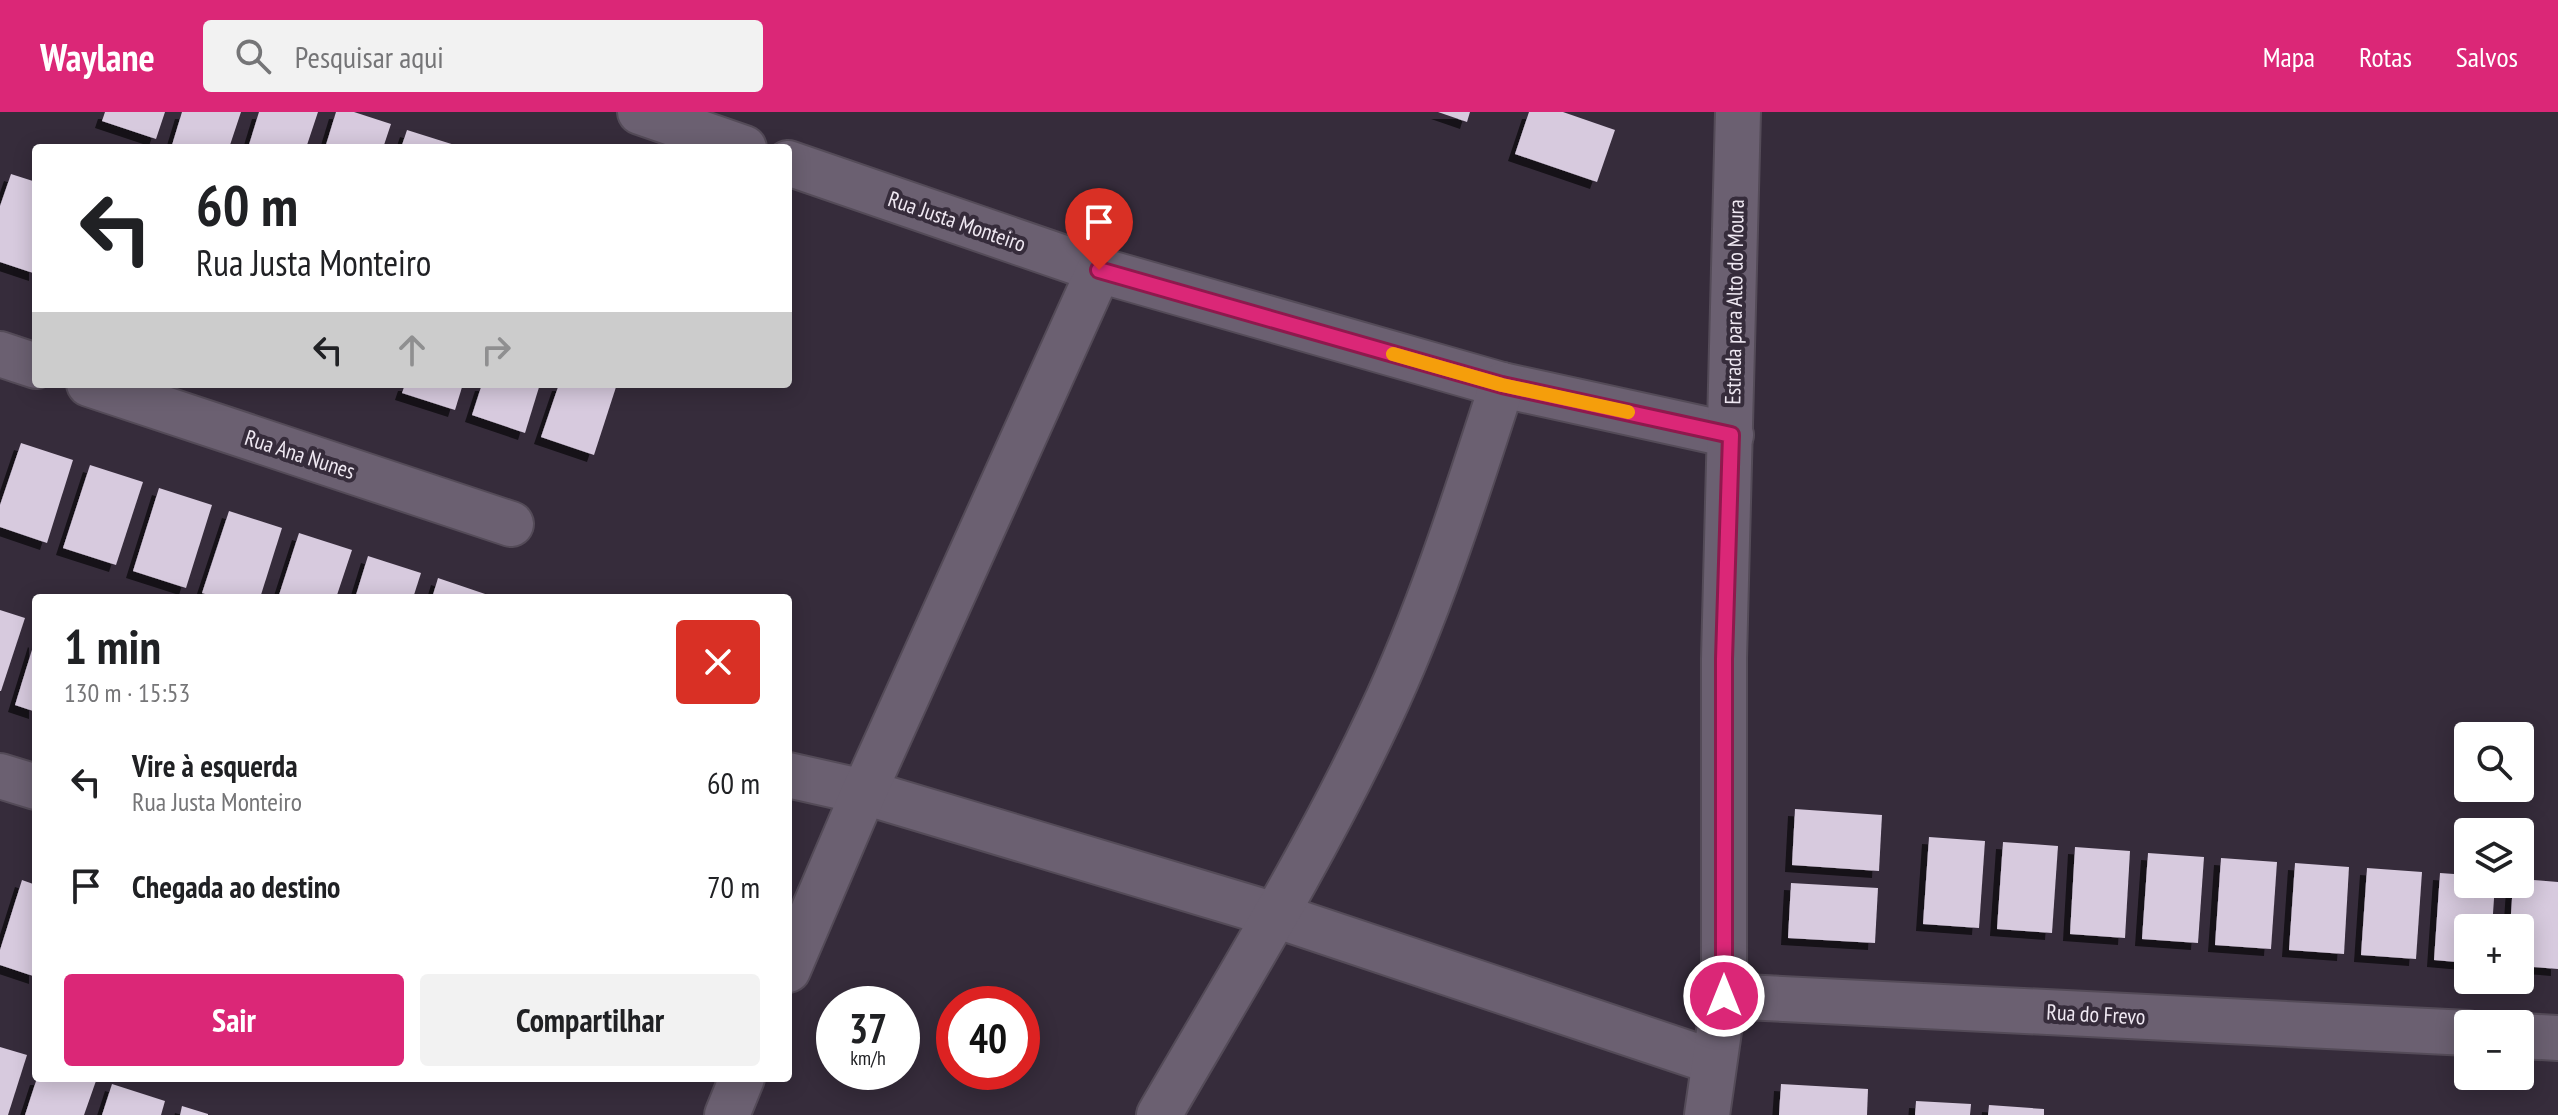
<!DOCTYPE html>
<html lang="pt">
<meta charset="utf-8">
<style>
body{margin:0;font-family:"PT Sans Narrow",sans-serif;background:#f2f2f2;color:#202124;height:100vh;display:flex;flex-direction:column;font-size:30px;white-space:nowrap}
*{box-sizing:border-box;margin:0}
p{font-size:26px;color:#757577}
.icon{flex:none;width:44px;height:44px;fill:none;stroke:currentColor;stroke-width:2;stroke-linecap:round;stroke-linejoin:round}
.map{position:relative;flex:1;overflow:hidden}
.side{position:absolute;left:32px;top:482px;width:760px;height:488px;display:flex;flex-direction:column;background:#fff;border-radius:8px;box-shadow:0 4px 20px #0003}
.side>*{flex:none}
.top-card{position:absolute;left:32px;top:32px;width:760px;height:244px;border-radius:8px;box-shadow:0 4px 20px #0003;background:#fff;color:#202124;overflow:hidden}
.buttons{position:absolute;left:2454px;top:610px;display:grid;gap:16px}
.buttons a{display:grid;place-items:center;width:80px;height:80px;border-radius:8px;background:#fff;box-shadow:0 4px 20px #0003;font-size:40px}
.speed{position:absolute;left:816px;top:874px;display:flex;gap:16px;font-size:40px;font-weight:700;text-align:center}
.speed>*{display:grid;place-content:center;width:104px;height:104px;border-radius:50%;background:#fff;box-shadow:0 4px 20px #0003;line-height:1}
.speed small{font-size:20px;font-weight:400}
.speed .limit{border:12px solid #d22;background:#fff;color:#111}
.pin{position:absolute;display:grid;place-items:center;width:68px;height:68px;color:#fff;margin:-82px -34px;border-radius:50% 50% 50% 0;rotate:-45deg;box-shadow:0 0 8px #0007}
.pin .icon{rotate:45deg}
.me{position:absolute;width:88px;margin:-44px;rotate:0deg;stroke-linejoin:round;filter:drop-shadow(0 0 6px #0008)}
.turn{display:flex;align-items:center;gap:28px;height:168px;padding:0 32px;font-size:36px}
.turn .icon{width:104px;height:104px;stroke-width:2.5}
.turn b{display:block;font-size:56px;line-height:68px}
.lanes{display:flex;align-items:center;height:76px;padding:0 32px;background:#0003;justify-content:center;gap:40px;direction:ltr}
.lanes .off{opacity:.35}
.round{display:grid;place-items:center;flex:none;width:84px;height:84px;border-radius:8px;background:#f2f2f2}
.head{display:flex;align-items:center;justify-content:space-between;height:136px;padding:0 32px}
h1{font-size:48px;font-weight:800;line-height:60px}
.cta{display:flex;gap:16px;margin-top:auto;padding:16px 32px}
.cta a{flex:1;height:92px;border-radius:8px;background:#db2777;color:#fff;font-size:32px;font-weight:800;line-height:92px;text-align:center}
.cta a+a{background:#f2f2f2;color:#202124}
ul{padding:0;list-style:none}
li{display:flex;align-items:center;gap:24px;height:104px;padding:0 32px}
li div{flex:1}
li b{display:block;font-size:30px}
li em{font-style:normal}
header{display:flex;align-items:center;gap:48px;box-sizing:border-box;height:112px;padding:0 40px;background:#db2777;color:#fff}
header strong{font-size:38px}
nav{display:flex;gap:44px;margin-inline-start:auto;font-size:28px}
.search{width:560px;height:72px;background:#f2f2f2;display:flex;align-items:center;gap:20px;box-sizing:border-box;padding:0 28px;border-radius:8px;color:#757577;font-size:30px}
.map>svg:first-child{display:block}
</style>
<header>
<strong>Waylane</strong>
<div class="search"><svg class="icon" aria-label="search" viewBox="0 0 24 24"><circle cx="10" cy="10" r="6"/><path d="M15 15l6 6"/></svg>Pesquisar aqui</div>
<nav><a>Mapa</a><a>Rotas</a><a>Salvos</a></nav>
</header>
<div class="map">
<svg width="2558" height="1003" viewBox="0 0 2558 1003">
<defs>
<filter id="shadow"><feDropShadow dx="-7" dy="7" stdDeviation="0" flood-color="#0009"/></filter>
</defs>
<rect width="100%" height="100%" fill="#362c3b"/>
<g fill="#d7cade" filter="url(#shadow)">
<path d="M 105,0 L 165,0 L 156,27 L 102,9 Z"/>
<path d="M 182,0 L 241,0 L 229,36 L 172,33 Z"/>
<path d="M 259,0 L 318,0 L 306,36 L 248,36 Z"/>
<path d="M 336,0 L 354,0 L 391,12 L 383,36 L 325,36 Z"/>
<path d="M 1438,0 L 1470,0 L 1467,10 Z"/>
<path d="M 1529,0 L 1563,0 L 1615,18 L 1597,70 L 1515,42 Z"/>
<path d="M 407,18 L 461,35 L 461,36 L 401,36 Z"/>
<path d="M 11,62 L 36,70 L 36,162 L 0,150 L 0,94 Z"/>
<path d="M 405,272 L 463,272 L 455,298 L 402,281 Z"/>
<path d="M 482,272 L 540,272 L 525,321 L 472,303 Z"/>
<path d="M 559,272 L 617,272 L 594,343 L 541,325 Z"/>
<path d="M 21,331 L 73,348 L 47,431 L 0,415 L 0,393 Z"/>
<path d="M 90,353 L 143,370 L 116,453 L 63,436 Z"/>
<path d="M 159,376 L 212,393 L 186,476 L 133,459 Z"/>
<path d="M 229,399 L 282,416 L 260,486 L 218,486 L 202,481 Z"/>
<path d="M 299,421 L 352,438 L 336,486 L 278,486 Z"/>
<path d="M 368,444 L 421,461 L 413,486 L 355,486 Z"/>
<path d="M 438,466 L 491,484 L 490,486 L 432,486 Z"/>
<path d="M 0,498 L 25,506 L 1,579 L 0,579 Z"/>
<path d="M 35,528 L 36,529 L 36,600 L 15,593 Z"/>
<path d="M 1795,697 L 1882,703 L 1879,759 L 1792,753 Z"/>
<path d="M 1929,725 L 1985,729 L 1979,816 L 1923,812 Z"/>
<path d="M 2003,730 L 2058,734 L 2052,821 L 1997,817 Z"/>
<path d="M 2075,735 L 2130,739 L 2125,826 L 2070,822 Z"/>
<path d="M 2148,741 L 2204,745 L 2198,831 L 2142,827 Z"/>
<path d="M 2221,746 L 2277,750 L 2271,837 L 2215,833 Z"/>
<path d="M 2295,751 L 2349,755 L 2344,842 L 2289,838 Z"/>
<path d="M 2367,756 L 2422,760 L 2416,847 L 2361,843 Z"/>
<path d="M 2440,761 L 2468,763 L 2468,772 L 2495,772 L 2492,816 L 2468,816 L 2468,851 L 2434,848 Z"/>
<path d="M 2520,767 L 2558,770 L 2558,857 L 2520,854 L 2520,816 L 2510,816 L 2513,772 L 2520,772 Z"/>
<path d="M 22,768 L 36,773 L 36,865 L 0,853 L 0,838 Z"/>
<path d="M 1791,771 L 1878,776 L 1875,831 L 1788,826 Z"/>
<path d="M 0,935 L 27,943 L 8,1003 L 0,1003 Z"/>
<path d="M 37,966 L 97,966 L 84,1003 L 25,1003 Z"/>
<path d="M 112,972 L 165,989 L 161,1003 L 102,1003 Z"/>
<path d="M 1781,972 L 1868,977 L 1867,1003 L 1779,1003 Z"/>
<path d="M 1916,989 L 1971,992 L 1970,1003 L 1915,1003 Z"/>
<path d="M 1989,993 L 2044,997 L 2044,1003 L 1988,1003 Z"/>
<path d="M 182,994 L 208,1002 L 208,1003 L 180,1003 Z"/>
</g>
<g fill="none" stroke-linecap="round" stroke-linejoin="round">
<g stroke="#544b58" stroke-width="48">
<g id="minor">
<path d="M 640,0 L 744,36"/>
<path d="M 788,51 L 1099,158 L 1502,273 L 1731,323"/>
<path d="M 0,242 L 36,254"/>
<path d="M 89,272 L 511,412"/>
<path d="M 788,663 L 864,680 L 1275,803 L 1714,950"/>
<path d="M 0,664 L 36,675"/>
<path d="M 788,858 L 864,680 L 1099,158"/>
<path d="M 1724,884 L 2468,921"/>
<path d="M 2520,924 L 2558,926"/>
<path d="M 727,1003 L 742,966"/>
<path d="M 1159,1003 C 1235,872 1316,741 1380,604 C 1430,498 1466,384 1502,273"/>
<path d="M 1707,1003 L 1724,884 L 1724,547 L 1738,0"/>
</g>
</g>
<use href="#minor" stroke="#6b6071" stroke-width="44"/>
</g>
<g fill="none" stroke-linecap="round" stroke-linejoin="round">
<g stroke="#8e194d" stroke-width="20">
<path id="route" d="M 1099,158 L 1502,273 L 1731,323 L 1724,547 L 1724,884"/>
</g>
<use href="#route" stroke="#db2777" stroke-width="14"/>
<path stroke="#f59e0b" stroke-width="14" d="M 1393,242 L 1502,273 L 1628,300"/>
</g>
<g text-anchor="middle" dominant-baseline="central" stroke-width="8" stroke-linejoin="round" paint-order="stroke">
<g font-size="22" fill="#efe8f2" stroke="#362c3b">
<text transform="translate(957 109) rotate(19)">Rua Justa Monteiro</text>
<text transform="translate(1734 190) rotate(-89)">Estrada para Alto do Moura</text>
<text transform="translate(300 342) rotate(18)">Rua Ana Nunes</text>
<text transform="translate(2096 902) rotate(3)">Rua do Frevo</text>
</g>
</g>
</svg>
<div class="buttons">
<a><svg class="icon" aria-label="search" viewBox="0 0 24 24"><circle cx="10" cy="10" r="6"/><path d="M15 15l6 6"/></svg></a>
<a><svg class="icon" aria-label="layers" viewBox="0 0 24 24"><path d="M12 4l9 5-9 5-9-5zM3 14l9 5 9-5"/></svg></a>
<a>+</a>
<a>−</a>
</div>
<div class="speed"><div>37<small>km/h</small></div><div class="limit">40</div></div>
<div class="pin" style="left:1099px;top:158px;background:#d93025"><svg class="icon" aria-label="arrive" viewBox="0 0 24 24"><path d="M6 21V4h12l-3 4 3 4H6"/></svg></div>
<svg class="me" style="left:1724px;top:884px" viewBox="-20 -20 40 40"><circle r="17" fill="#db2777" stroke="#fff" stroke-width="3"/><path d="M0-11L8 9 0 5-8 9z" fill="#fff"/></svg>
<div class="top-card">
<div class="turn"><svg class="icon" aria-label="left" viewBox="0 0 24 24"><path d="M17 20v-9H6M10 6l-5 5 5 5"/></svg><div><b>60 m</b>Rua Justa Monteiro</div></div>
<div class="lanes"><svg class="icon" aria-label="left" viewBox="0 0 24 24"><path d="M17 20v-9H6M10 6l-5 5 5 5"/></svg><svg class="icon off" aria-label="ahead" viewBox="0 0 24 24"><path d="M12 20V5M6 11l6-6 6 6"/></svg><svg class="icon off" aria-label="right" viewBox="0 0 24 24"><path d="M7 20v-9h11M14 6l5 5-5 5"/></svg></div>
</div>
<section class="side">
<div class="head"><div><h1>1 min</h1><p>130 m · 15:53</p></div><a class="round" style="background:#d93025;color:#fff"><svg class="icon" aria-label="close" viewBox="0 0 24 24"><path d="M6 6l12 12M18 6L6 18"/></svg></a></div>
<ul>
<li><svg class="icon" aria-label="left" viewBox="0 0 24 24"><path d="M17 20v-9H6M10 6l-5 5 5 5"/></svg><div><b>Vire à esquerda</b><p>Rua Justa Monteiro</p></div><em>60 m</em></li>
<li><svg class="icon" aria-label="arrive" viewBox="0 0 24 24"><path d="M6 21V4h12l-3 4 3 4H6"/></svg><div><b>Chegada ao destino</b></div><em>70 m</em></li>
</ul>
<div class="cta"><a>Sair</a><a>Compartilhar</a></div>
</section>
</div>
